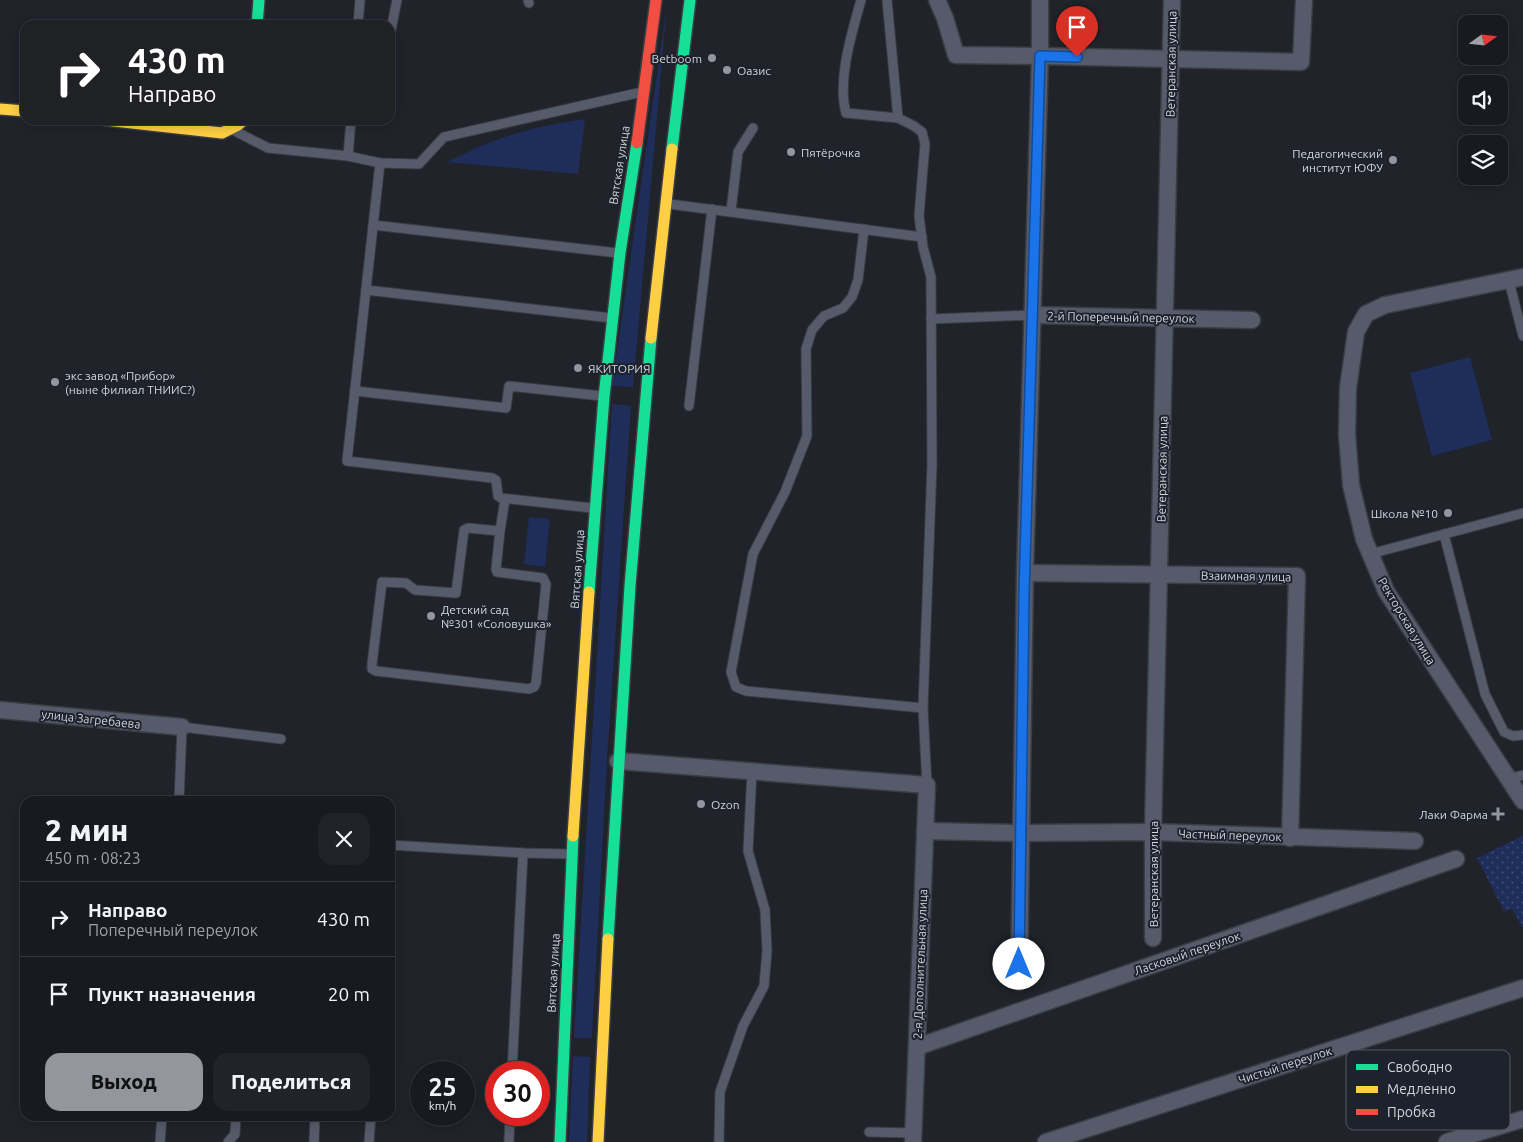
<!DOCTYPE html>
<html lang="ru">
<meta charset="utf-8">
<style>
body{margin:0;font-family:Ubuntu,sans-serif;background:#212329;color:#f1f3f6;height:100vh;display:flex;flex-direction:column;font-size:19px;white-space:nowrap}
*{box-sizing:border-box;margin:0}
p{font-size:16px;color:#9fa1a5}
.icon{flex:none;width:28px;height:28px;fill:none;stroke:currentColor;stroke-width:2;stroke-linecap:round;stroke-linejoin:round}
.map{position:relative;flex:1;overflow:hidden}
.drawer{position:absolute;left:20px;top:796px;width:375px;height:325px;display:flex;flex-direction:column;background:#181a20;border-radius:15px;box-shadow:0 2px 12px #0003,0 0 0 1px #36383e}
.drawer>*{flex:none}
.guide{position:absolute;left:20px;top:20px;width:375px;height:105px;border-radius:15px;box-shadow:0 2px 12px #0003,0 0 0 1px #36383e;background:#202124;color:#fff;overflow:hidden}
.needle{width:32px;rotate:75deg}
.tools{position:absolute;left:1458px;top:15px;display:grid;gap:10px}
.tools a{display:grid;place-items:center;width:50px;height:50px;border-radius:10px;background:#181a20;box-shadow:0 2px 12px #0003,0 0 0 1px #36383e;font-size:25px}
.speed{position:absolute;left:410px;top:1061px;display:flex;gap:10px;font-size:25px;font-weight:700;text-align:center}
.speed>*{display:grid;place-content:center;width:65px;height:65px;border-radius:50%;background:#181a20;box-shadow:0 2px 12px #0003,0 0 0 1px #36383e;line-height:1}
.speed small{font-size:12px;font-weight:400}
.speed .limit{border:8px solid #d22;background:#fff;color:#111}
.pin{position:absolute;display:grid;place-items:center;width:42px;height:42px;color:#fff;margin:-51px -21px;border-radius:50% 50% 50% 0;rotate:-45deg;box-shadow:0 0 5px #0007}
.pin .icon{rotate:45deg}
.me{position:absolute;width:55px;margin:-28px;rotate:0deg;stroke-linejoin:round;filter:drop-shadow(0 0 4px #0008)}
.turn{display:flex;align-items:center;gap:18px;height:105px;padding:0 25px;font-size:22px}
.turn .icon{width:65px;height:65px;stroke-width:2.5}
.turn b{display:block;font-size:35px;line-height:42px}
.round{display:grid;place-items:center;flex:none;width:52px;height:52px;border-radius:15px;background:#212329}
.summary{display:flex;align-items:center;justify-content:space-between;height:85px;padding:0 25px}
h1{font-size:30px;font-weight:800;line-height:38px}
.primary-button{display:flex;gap:10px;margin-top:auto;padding:10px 25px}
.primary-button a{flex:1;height:58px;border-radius:15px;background:#93969d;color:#111;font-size:20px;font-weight:800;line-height:58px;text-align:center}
.primary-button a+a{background:#212329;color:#f1f3f6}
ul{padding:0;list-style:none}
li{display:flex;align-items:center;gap:15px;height:75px;padding:0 25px;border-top:1px solid #36383e}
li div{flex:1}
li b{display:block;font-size:19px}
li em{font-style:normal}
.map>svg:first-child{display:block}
</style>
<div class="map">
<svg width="1523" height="1142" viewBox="0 0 1523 1142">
<defs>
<pattern id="park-dots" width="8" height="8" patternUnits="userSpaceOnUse" patternTransform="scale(1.25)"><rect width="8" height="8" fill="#1f2d5a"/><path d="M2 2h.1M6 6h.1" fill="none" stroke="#3e4b71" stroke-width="1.8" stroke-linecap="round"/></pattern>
</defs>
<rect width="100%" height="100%" fill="#20232a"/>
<g fill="#1f2d5a">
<path d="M 667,5 L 633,387 L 612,386 Z"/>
<path d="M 585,119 L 578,174 L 448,162 C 494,137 534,126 585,119 Z"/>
<path d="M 1470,357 L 1492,440 L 1432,456 L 1410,373 Z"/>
<path d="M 612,404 L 631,406 L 607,759 L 592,1038 L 574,1038 Z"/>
<path d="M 529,517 L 550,519 L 545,567 L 524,564 Z"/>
<path d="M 573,1056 L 590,1057 L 587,1142 L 569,1142 Z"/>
</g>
<path fill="url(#park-dots)" d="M 1522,836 L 1523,836 L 1523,928 L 1512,909 L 1504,911 L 1477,858 Z"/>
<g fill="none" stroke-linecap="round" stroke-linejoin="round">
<g stroke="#3a3d42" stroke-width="11">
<g id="lane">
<path d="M 528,0 L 529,3"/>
<path d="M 861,0 C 852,33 837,79 846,113 L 898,118"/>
<path d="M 887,0 L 898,118 L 914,126 L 922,132 L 925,144 L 919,216 L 923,247 L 931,277 L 932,465 L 923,708 L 927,785"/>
<path d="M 358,25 L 360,0"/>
<path d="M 390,35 L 397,0"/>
<path d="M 233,130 L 268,148 L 348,156 L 380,163 L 419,164 L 444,137 L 642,92"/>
<path d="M 348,156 L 351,120"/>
<path d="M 380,163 L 347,461 L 492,478 L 496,480 L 498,496 L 501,498 L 592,508"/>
<path d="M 669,204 L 922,237"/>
<path d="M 731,211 L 738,152 L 753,128"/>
<path d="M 373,225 L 618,253"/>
<path d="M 864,229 L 858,280 L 852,297 L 843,308 L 824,316 L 812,330 L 806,349 L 807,436 L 785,492 L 753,554 L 731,672 L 736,687 L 746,691 L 923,708"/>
<path d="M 1509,281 L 1523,336"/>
<path d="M 366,290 L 612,318"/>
<path d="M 931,319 L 1032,315"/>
<path d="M 355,391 L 506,408 L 509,386 L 602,396"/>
<path d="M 689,406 L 712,209"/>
<path d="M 500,531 L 496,569 L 497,572 L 543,578 L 546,584 L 536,683 L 534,687 L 529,689 L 376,671 L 372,669 L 372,664 L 382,582 L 406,583 L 415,590 L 456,593 L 464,530 L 468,528 L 500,531 L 505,499"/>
<path d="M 1444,534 L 1485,694 L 1504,732 L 1513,736 L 1523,735"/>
<path d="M 1370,554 L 1523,513"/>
<path d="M 1508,779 L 1523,775"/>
<path d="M 179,801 L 182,727 L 281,739"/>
<path d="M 390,845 L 523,853 L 569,854"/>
<path d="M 512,1072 L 523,853"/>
<path d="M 869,1132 L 913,1133"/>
<path d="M 160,1142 L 162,1116"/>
<path d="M 228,1142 L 235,1134 L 236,1116"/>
<path d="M 314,1142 L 315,1116"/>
<path d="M 369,1142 L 371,1116"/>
<path d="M 509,1142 L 510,1115"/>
<path d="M 719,1142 L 720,1092 L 743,1026 L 764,986 L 767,951 L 765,910 L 748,851 L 752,771"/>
</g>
</g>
<g stroke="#3a3d42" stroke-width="19">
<g id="street">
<path d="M 937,0 L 945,18 L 956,55 L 1040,56 L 1301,62 L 1304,0"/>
<path d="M 1523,277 L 1385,305 L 1366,314 L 1356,332 L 1348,388 L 1347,434 L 1351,485 L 1364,539 L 1386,591 L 1523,801"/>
<path d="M 1032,315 L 1252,320"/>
<path d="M 1025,573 L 1297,576 L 1290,838"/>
<path d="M 0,710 L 182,727"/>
<path d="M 618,761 L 927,785 L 913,1142"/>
<path d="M 925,831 L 1020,833 L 1153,832 L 1415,841"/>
<path d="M 1153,938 L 1153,832 L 1172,0"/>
<path d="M 1019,982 L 1025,573 L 1040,56 L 1040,0"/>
<path d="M 917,1047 L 1456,859"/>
<path d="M 1046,1142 L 1523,988"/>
<path d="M 1447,1142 L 1523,1119"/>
</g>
</g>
<g stroke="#3a3d42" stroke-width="14">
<g id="fast">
<path d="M 257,25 L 259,0"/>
<path d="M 672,149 L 690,0"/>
<path d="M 589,592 L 604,397 L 620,253 L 637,143"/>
<path d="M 608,939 L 630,586 L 651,338"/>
<path d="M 560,1142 L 573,836"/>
</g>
</g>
<g stroke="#3a3d42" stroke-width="14">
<g id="slow">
<path d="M 0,109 L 25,111"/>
<path d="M 105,120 L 222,133 L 238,125 L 244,120"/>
<path d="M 651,338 L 672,149"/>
<path d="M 573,836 L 589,592"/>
<path d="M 598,1142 L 608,939"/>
</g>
</g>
<g stroke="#3a3d42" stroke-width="14">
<path id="jam" d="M 637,143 L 656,0"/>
</g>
<use href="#lane" stroke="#565b6b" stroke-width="9"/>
<use href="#street" stroke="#565b6b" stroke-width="16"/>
<use href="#fast" stroke="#16e098" stroke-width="11"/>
<use href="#slow" stroke="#ffcf43" stroke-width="11"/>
<use href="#jam" stroke="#f24e42" stroke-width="11"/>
</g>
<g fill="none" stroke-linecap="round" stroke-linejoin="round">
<g stroke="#114b97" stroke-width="12">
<path id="route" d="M 1019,964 L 1024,593 L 1040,56 L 1077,57"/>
</g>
<use href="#route" stroke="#1a73e8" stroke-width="9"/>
</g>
<g fill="#93969d" stroke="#1d222d" stroke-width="2">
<circle cx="712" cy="58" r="5"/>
<circle cx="727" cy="70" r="5"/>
<circle cx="791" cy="152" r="5"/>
<circle cx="1393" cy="160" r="5"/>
<circle cx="578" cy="368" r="5"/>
<circle cx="55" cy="382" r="5"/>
<circle cx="1448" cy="513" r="5"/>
<circle cx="431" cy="616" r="5"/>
<circle cx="701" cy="804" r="5"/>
<path d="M1495.5 806.5h5v5h5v5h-5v5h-5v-5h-5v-5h5z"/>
</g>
<g text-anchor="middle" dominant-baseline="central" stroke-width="4" stroke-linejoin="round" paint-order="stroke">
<g font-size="12" fill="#d1d4db" stroke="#1d222d" text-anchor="start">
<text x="702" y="58" text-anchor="end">Betboom</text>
<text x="737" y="70">Оазис</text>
<text x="801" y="152">Пятёрочка</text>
<text x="1383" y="153" text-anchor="end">Педагогический<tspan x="1383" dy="14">институт ЮФУ</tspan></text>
<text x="588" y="368">ЯКИТОРИЯ</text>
<text x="65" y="375">экс завод «Прибор»<tspan x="65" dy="14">(ныне филиал ТНИИС?)</tspan></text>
<text x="1438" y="513" text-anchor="end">Школа №10</text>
<text x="441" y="609">Детский сад<tspan x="441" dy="14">№301 «Соловушка»</tspan></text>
<text x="711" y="804">Ozon</text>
<text x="1488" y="814" text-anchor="end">Лаки Фарма</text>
</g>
<g font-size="12" fill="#d1d4db" stroke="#1d222d">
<text transform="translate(1171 64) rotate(-89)">Ветеранская улица</text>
<text transform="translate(619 165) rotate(-81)">Вятская улица</text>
<text transform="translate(1121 317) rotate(1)">2-й Поперечный переулок</text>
<text transform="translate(1162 469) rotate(-89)">Ветеранская улица</text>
<text transform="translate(577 569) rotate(-86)">Вятская улица</text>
<text transform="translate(1246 576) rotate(1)">Взаимная улица</text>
<text transform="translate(1407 621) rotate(59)">Ректорская улица</text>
<text transform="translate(91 719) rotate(6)">улица Загребаева</text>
<text transform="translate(1230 835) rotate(2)">Частный переулок</text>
<text transform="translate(1153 874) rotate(-90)">Ветеранская улица</text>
<text transform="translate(1187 953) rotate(-19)">Ласковый переулок</text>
<text transform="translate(920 964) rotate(-88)">2-я Дополнительная улица</text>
<text transform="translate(553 973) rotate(-87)">Вятская улица</text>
<text transform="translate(1285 1065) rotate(-18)">Чистый переулок</text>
</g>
</g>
<rect x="1346" y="1050" width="164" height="80" rx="8" fill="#1d222d" stroke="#535761" stroke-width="1"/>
<rect x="1356" y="1064" width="22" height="6" fill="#16e098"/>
<rect x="1356" y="1086" width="22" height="7" fill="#ffcf43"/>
<rect x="1356" y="1109" width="22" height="6" fill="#f24e42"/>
<g font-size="14" fill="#d1d4db">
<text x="1387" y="1072">Свободно</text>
<text x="1387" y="1094">Медленно</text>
<text x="1387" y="1117">Пробка</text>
</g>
</svg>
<div class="tools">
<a><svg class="needle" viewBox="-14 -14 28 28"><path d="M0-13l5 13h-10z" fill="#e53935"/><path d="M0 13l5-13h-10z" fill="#9fa1a5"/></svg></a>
<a><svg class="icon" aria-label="sound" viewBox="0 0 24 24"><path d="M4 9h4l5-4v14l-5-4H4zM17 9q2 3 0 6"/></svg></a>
<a><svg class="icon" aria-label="layers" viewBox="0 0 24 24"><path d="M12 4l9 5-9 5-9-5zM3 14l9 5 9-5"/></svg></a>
</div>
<div class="speed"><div>25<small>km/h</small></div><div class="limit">30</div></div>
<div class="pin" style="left:1077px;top:57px;background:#d93025"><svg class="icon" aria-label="arrive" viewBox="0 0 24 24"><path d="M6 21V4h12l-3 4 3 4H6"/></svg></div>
<svg class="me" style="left:1019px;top:964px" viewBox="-20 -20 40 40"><circle r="19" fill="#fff"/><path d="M0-13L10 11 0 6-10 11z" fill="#1a73e8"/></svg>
<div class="guide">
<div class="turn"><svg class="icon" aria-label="right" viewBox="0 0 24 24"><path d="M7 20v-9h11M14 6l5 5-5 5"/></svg><div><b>430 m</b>Направо</div></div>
</div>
<section class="drawer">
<div class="summary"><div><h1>2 мин</h1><p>450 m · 08:23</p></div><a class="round"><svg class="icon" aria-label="close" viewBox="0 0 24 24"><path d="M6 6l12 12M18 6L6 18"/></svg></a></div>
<ul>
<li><svg class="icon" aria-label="right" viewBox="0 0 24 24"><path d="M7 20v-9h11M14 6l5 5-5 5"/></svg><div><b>Направо</b><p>Поперечный переулок</p></div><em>430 m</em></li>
<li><svg class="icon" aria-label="arrive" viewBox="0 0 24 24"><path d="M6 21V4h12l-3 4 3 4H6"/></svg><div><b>Пункт назначения</b></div><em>20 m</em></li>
</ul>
<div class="primary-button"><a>Выход</a><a>Поделиться</a></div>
</section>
</div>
